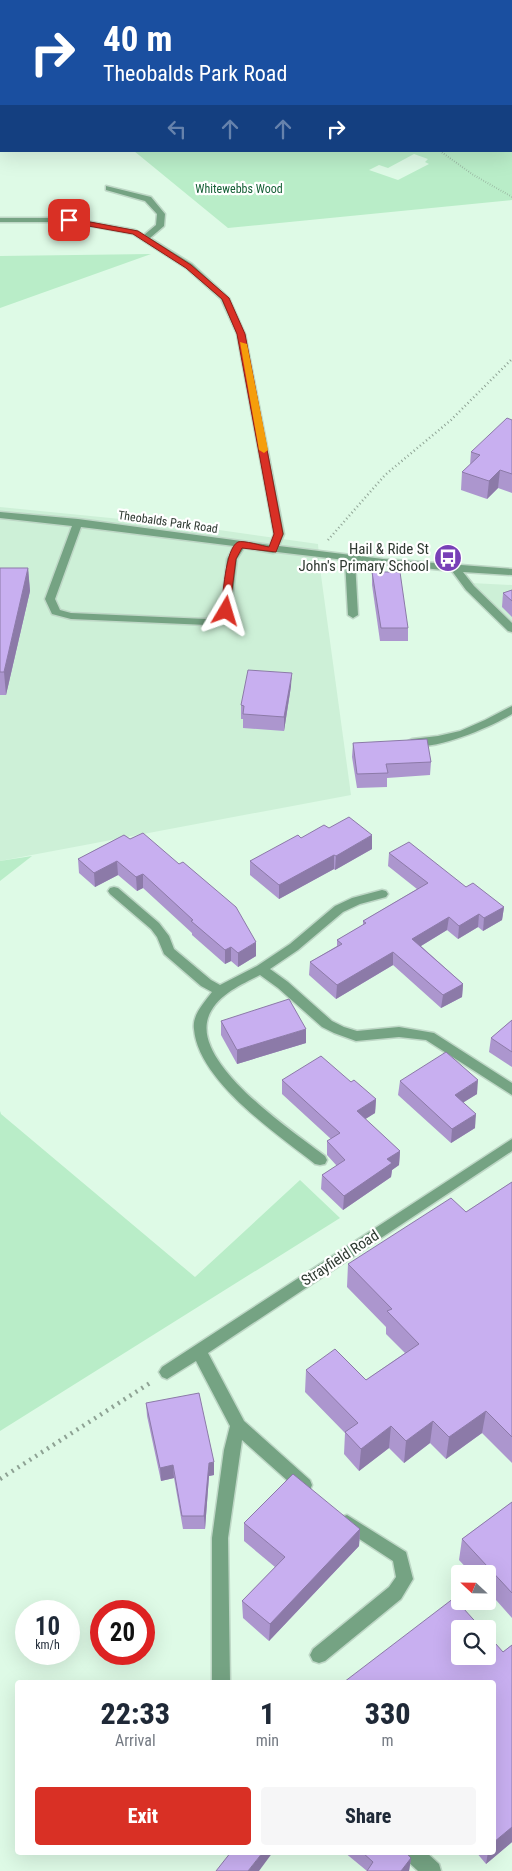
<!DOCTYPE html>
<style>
body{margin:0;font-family:"Roboto Condensed",sans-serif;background:#f6f6f7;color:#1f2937;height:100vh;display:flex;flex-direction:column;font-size:19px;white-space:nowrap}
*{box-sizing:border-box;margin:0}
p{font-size:16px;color:#747a83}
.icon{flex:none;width:28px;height:28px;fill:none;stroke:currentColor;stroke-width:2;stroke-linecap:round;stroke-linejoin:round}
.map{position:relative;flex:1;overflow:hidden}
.panel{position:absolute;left:15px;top:1680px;width:481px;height:175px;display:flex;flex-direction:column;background:#fff;border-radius:5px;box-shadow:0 5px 20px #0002}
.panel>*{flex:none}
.top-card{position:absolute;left:0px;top:0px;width:512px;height:152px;box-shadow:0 5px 20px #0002;background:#1a4fa0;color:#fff;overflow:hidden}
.needle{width:32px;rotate:292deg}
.fabs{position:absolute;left:451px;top:1565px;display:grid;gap:10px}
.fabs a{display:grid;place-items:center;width:45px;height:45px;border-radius:5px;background:#fff;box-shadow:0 5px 20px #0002;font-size:25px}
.speed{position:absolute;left:15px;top:1600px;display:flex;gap:10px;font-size:25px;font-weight:700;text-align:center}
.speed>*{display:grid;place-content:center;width:65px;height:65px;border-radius:50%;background:#fff;box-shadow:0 5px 20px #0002;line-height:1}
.speed small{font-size:12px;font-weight:400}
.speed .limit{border:8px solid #d22;background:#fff;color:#111}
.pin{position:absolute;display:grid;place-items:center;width:42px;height:42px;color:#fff;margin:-21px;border-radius:10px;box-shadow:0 2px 8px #0006}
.me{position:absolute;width:55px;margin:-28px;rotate:7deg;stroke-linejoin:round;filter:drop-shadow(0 0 4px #0008)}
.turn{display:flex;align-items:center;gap:18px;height:105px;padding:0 20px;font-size:22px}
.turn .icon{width:65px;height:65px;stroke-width:2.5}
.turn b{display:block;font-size:35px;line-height:42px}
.lanes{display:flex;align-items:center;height:48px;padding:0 20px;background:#0003;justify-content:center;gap:25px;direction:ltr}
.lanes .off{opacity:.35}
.eta{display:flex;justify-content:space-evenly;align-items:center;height:85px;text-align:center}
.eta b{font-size:30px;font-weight:800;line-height:35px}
.action{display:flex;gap:10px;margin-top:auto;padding:10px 20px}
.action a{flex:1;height:58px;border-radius:5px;background:#d93025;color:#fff;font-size:20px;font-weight:800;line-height:58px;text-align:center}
.action a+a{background:#f6f6f7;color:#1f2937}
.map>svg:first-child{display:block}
</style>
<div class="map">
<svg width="512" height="1871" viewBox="0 0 512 1871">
<rect width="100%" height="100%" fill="#defae6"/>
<g fill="#cdf0d7">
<path d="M 0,507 L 191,526 L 318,544 L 320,568 L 351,795 L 0,861 Z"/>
<path d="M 471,583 L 512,585 L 512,623 Z"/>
</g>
<g fill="#b9edc8" fill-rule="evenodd">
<path d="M 84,0 L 459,0 L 456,1 Z"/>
<path d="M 512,4 L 512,200 L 228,228 L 134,151 L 511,151 ZM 414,154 L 428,159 L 425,162 L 429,164 L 398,180 L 369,170 L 379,165 L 388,168 Z"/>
<path d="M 151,254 L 0,308 L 0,256 Z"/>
<path d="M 32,856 L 0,881 L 0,861 Z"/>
<path d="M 0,1111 L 1,1114 L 195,1277 L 300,1180 L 340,1218 L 0,1431 Z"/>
</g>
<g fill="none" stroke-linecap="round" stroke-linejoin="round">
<g stroke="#bed7c6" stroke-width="3">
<g id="minor">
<path d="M 106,186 L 151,197 L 165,214 L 164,226 L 150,238 L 192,264 L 229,298 L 245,334 L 284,534 L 279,546 L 383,559 L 512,569 L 512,575 L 463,572 L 474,586 L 512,623 L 512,632 L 508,631 L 466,590 L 452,571 L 355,561 L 358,615 L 353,618 L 348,615 L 345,560 L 277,552 L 273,553 L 244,548 L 237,559 L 231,611 L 221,621 L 207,625 L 71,619 L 52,614 L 45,599 L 72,526 L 0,518 L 0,512 L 78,519 L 270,545 L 274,534 L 237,334 L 221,299 L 186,268 L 133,234 L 69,222 L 0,222 L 0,218 L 69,218 L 135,230 L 144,235 L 156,225 L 157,214 L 145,201 L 106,190 ZM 81,527 L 234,546 L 227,559 L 221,610 L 213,617 L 206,619 L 71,613 L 60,610 L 55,599 Z"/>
<path d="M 512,706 L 512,714 C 496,725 421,758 406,742 L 412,739 L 438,736 L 460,731 L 485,720 Z"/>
<path d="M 114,887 L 118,888 L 159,923 L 169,936 L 174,949 L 211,980 L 220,985 L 257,966 L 290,944 L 335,906 L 352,898 L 382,890 L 386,891 L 388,894 L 386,897 L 360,904 L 343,912 L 298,950 L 270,969 L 288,982 L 332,1021 L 344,1027 L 357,1031 L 399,1027 L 434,1033 L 512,1083 L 512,1095 L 426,1040 L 399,1037 L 356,1041 L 334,1033 L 322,1027 L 278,988 L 260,975 C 241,985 216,995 208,1018 C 193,1065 294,1132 325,1156 L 327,1160 L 325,1164 L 320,1165 L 315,1164 C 277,1134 198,1081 194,1029 C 192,1015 204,1003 212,992 L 201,986 L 164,954 L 157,937 L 151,929 L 110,894 L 108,891 L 110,888 Z"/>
<path d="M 512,1139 L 512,1151 L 208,1353 L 244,1421 L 310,1480 L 312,1485 L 310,1490 L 304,1492 L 298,1490 L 242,1440 L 228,1538 L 230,1682 L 212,1682 L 212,1538 L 224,1450 L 230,1426 L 196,1361 L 167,1379 L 162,1377 L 159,1372 L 162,1367 Z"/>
<path d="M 347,1515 L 406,1552 L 413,1579 L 401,1599 L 325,1661 L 319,1663 L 313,1661 L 310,1655 L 313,1649 L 389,1587 L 396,1577 L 393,1561 L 341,1527 L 339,1522 L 341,1517 Z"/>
<path d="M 403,1852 L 426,1852 L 439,1864 L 441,1871 L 418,1871 L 405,1859 Z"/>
</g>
</g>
<g stroke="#8ea294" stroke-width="2" stroke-dasharray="0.5 2" stroke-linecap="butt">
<path d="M 198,0 L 202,1"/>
<path d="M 434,1 L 436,0"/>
<path d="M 440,151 L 472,174 L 512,197"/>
</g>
<path stroke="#8ea294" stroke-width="2.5" stroke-dasharray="1 3" stroke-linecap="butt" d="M 328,540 L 385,475 L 451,420 L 512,359"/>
<path stroke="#8ea294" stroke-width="4.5" stroke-dasharray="2 5" stroke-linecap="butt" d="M 0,1479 L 150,1383"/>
<use href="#minor" fill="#75a383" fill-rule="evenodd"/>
</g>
<g fill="#ac96ce">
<path d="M 512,420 L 512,493 L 498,488 L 487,499 L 461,490 L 462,472 L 470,465 L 471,452 Z"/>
<path d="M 0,568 L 28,568 L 30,591 L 6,695 L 0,695 Z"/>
<path d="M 372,572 L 408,628 L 408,641 L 380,641 L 372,585 Z"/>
<path d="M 512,590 L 512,617 L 502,607 L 503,593 Z"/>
<path d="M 291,686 L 284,731 L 243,728 L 243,719 L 241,719 L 241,705 Z"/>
<path d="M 353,743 L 431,762 L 430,775 L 387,778 L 387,787 L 357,788 L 352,757 Z"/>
<path d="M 329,828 L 372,849 L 335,870 L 334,869 L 279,899 L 250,875 L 250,861 L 301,838 Z"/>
<path d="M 124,835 L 256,956 L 238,967 L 231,961 L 225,964 L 192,935 L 192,933 L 143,888 L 137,891 L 118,875 L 95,887 L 79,873 L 78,859 Z"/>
<path d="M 389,853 L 466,887 L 504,907 L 502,920 L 483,931 L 478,927 L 458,939 L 447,930 L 421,946 L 463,984 L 462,997 L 441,1008 L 393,965 L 336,999 L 309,975 L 310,962 L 337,946 L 337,940 L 363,925 L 363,921 L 417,889 L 388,866 Z"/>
<path d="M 512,1020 L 512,1067 L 489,1052 L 491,1038 Z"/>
<path d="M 221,1021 L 306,1043 L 237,1064 L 221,1035 Z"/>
<path d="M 282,1080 L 351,1082 L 376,1099 L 375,1113 L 365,1119 L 400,1151 L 399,1165 L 392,1170 L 391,1177 L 343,1210 L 321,1189 L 322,1175 L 337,1166 L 327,1155 L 327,1141 L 331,1139 L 282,1094 Z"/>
<path d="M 400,1081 L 477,1094 L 463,1102 L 475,1128 L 451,1143 L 398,1095 Z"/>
<path d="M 512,1182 L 512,1463 L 482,1433 L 446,1459 L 430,1443 L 404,1463 L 389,1448 L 359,1471 L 344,1454 L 345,1433 L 305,1392 L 306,1370 L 366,1380 L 405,1353 L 386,1334 L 386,1327 L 347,1287 L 348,1264 L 466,1212 Z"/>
<path d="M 146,1403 L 214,1475 L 209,1476 L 205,1529 L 183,1529 L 174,1478 L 161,1481 L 147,1416 Z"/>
<path d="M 512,1502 L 512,1618 L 488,1591 L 488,1574 L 472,1574 L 459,1560 L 462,1539 Z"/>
<path d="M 244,1523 L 360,1529 L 359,1546 L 269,1641 L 243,1618 L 242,1601 L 275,1567 L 244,1541 Z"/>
<path d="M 512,1645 L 512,1842 L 486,1864 L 476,1852 L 494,1852 L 503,1652 Z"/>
<path d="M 344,1852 L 405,1852 L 411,1858 L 409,1871 L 367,1871 Z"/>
</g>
<g fill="#8c7aa8">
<path d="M 500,470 L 498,488 L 487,499 L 489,481 Z"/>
<path d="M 28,568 L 30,591 L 6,695 L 4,672 Z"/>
<path d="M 292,673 L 291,686 L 284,731 L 284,717 Z"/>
<path d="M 372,835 L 372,849 L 335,870 L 336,856 Z"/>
<path d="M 334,855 L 334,869 L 279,899 L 279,885 Z"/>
<path d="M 117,861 L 118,875 L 95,887 L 94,873 Z"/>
<path d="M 143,874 L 143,888 L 137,891 L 136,877 Z"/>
<path d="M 504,907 L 502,920 L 483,931 L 484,918 Z"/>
<path d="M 479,914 L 478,927 L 458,939 L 459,926 Z"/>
<path d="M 449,917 L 447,930 L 411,952 L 412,939 Z"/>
<path d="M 256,942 L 256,956 L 238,967 L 238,953 Z"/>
<path d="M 231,947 L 231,961 L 225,964 L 225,950 Z"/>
<path d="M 393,952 L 393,965 L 336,999 L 337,985 Z"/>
<path d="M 463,984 L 462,997 L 441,1008 L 443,995 Z"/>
<path d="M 306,1029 L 306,1043 L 237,1064 L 237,1050 Z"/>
<path d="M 478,1080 L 477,1094 L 453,1109 L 455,1095 Z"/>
<path d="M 376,1099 L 375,1113 L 356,1125 L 357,1111 Z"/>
<path d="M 476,1114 L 475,1128 L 451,1143 L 452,1129 Z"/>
<path d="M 400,1151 L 399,1165 L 392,1170 L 391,1177 L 343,1210 L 344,1196 L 387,1159 Z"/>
<path d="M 486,1411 L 482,1433 L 446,1459 L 449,1437 Z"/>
<path d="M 433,1421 L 430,1443 L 404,1463 L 406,1441 Z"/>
<path d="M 391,1426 L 389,1448 L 359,1471 L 361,1449 Z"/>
<path d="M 214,1462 L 214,1475 L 209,1476 L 205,1529 L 204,1516 L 209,1463 Z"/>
<path d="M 173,1465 L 174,1478 L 161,1481 L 160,1468 Z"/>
<path d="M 360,1529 L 359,1546 L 269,1641 L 270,1624 Z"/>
<path d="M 512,1827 L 512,1842 L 486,1864 L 488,1852 L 494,1852 L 494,1842 Z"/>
<path d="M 263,1852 L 273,1852 L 259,1871 L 248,1871 Z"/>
<path d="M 411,1858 L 409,1871 L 401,1871 Z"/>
</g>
<g fill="#c8aff0" stroke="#8c7aa8">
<path d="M 507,418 L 512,420 L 512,474 L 500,470 L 489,481 L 462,472 L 480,455 L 471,452 Z"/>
<path d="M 0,568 L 28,568 L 4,672 L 0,672 Z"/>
<path d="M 372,572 L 400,572 L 408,628 L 381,628 Z"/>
<path d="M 512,590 L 512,601 L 503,593 Z"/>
<path d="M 248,670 L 292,673 L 284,717 L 243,714 L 244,706 L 241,705 Z"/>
<path d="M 427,739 L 431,762 L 386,764 L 388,773 L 357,774 L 353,743 Z"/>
<path d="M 349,817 L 372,835 L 336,856 L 334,855 L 279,885 L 250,861 L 298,835 L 301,838 L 324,825 L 329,828 Z"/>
<path d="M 143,833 L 179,864 L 183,862 L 236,907 L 256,942 L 238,953 L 231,947 L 225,950 L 191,921 L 193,920 L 143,874 L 136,877 L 117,861 L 94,873 L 78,859 L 124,835 L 130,839 Z"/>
<path d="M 409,842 L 466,887 L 473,883 L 504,907 L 484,918 L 479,914 L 459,926 L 449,917 L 412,939 L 463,984 L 443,995 L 393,952 L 337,985 L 310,962 L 342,944 L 337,940 L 366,923 L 363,921 L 428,883 L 389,853 Z"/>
<path d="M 289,999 L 306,1029 L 237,1050 L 221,1021 Z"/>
<path d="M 512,1020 L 512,1052 L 491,1038 Z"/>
<path d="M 446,1052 L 478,1080 L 455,1095 L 476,1114 L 452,1129 L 400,1081 Z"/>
<path d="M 321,1056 L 351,1082 L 354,1080 L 376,1099 L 357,1111 L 400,1151 L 387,1159 L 392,1163 L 344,1196 L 322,1175 L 345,1160 L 327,1141 L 340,1133 L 282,1080 Z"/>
<path d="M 512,1182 L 512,1437 L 486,1411 L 449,1437 L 433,1421 L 406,1441 L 391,1426 L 361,1449 L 345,1432 L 358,1423 L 306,1370 L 335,1349 L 366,1380 L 419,1344 L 387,1311 L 392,1309 L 348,1264 L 451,1198 L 466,1212 Z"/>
<path d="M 199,1393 L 214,1462 L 209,1463 L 204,1516 L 182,1516 L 173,1465 L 160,1468 L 146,1403 Z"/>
<path d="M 293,1474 L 360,1529 L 270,1624 L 242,1601 L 285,1557 L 244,1523 Z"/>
<path d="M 512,1502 L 512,1593 L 462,1539 Z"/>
<path d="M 454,1598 L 482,1629 L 460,1629 L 460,1656 L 488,1656 L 488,1635 L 503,1652 L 512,1645 L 512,1827 L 494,1842 L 494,1682 L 344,1682 Z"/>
<path d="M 231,1852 L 263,1852 L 248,1871 L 216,1871 Z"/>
<path d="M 362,1852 L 405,1852 L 411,1858 L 401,1871 L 367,1871 L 373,1862 Z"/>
</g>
<path fill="#d93025" stroke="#8d1f18" d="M 69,218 L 138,231 L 191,265 L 229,298 L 245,334 L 283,534 L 276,552 L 242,548 L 236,559 L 229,613 L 222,613 L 221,611 C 223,598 225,548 238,542 C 243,540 263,546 269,547 L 274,534 L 237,334 L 222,299 L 186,268 L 133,234 L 66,222 L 65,220 Z"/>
<path fill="#f59e0b" d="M 240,342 L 247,344 L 268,450 L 264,453 L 259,450 Z"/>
<defs>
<g id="bus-disc" transform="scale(1.4375)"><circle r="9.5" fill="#7840b7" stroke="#fff"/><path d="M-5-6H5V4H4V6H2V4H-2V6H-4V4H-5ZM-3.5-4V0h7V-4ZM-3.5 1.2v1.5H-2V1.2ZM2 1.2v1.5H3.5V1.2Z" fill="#fff"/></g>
</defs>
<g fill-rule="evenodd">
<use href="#bus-disc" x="448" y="558"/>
</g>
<g text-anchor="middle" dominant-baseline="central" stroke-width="4.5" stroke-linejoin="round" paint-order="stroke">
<g font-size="12" fill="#156036" stroke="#fff">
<text x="239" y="189">Whitewebbs Wood</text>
</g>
<g font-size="12" fill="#2f3a32" stroke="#fff">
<text transform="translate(168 522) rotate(8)">Theobalds Park Road</text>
</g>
<g font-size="15" fill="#2f3a32" stroke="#fff" text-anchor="end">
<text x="429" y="549">Hail &amp; Ride St<tspan x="429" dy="17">John's Primary School</tspan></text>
</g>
<g font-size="15" fill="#2f3a32" stroke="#fff">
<text transform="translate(340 1258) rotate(-33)">Strayfield Road</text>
</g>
</g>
</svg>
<div class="fabs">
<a><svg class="needle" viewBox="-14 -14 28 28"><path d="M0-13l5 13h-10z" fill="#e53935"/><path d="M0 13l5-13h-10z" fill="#747a83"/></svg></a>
<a><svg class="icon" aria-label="search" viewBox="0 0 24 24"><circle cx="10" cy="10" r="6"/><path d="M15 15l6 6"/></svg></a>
</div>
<div class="speed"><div>10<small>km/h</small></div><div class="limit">20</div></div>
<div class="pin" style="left:69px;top:220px;background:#d93025"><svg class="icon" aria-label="arrive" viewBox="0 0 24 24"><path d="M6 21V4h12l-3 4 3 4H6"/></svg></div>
<svg class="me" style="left:226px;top:611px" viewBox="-20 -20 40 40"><path d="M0-17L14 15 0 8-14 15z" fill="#d93025" stroke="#fff" stroke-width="4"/></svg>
<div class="top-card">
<div class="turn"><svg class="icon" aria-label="right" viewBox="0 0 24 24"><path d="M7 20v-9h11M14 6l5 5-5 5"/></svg><div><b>40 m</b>Theobalds Park Road</div></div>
<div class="lanes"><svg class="icon off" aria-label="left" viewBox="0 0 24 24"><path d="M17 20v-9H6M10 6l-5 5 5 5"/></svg><svg class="icon off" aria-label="ahead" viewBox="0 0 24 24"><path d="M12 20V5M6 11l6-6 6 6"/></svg><svg class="icon off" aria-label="ahead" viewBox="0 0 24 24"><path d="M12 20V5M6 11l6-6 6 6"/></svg><svg class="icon" aria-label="right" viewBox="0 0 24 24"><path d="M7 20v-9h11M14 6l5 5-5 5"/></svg></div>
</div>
<section class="panel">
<div class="eta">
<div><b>22:33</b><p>Arrival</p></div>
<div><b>1</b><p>min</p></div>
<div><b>330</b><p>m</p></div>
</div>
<div class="action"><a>Exit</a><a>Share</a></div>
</section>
</div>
